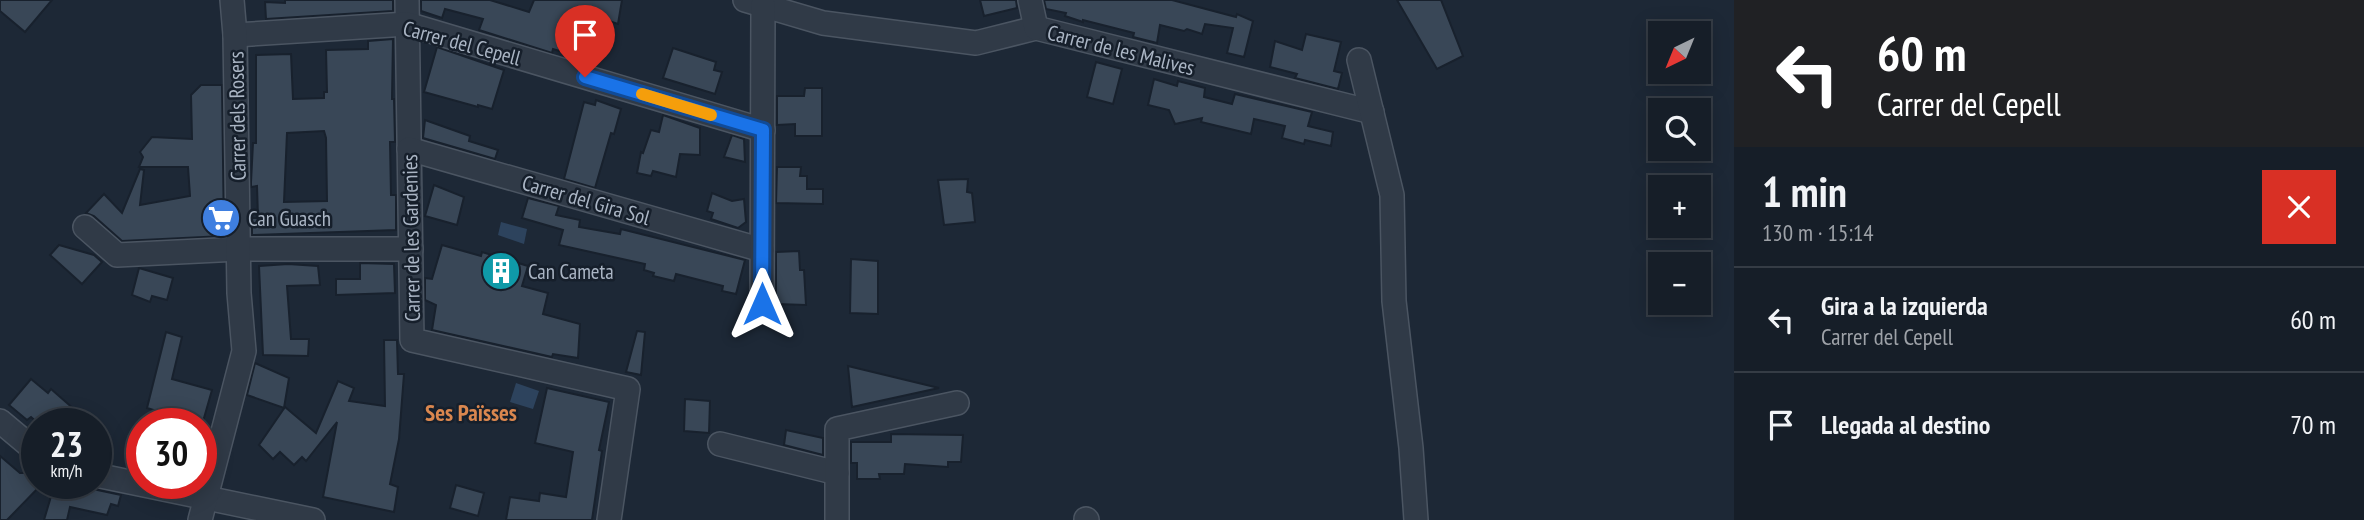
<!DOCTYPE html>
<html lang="es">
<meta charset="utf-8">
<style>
body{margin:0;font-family:"PT Sans Narrow",sans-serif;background:#232b34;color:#f1f3f6;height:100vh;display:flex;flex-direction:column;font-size:26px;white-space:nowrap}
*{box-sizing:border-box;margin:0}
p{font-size:23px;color:#9ea2a8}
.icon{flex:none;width:38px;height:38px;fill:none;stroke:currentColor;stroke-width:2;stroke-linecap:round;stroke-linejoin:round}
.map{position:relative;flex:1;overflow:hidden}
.side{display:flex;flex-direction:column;background:#161e28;width:630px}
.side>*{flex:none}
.banner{background:#202124;color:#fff;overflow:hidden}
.needle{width:46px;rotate:223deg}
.controls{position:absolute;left:1648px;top:21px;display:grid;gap:14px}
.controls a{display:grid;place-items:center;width:63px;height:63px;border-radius:0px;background:#161e28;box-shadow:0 4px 18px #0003,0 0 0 2px #353c45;font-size:35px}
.speed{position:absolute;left:21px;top:408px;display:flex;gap:14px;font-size:35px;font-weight:700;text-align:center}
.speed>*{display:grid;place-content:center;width:91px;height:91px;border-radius:50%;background:#161e28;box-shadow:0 4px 18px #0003,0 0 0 2px #353c45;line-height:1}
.speed small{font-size:18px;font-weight:400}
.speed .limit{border:10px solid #d22;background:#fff;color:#111}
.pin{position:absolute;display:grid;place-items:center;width:60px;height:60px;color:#fff;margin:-72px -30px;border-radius:50% 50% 50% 0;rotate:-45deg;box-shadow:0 0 7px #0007}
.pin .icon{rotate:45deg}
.me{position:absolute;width:77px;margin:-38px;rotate:0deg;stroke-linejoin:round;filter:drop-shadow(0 0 5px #0008)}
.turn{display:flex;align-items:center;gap:24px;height:147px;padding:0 28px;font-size:32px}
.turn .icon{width:91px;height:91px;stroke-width:2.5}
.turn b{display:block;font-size:49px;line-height:60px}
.round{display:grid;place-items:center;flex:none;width:74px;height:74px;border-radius:0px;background:#232b34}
.head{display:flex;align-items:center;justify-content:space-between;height:119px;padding:0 28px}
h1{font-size:42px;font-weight:700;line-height:52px}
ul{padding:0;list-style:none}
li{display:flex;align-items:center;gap:21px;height:105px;padding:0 28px;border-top:2px solid #353c45}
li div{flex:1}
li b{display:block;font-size:26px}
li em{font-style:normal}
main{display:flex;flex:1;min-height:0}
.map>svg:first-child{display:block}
</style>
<main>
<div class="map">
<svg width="1734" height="520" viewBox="0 0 1734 520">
<rect width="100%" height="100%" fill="#1d2836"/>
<g fill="#2d435d">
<path d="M 501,222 L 527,229 L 524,244 L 498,235 Z"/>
<path d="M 516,383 L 539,391 L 533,409 L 510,402 Z"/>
</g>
<g fill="#394757" stroke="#18212d" stroke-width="2" fill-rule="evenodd">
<path d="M 0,0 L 52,0 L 25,32 L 0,11 Z"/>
<path d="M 285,0 L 393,0 L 393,11 L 266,19 L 265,2 L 285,3 Z"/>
<path d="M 421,0 L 490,0 L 529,12 L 534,0 L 622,0 L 618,24 L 578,11 L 566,53 L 553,49 L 552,53 L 479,30 L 483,19 L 445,9 L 442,18 L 421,11 Z"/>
<path d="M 980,0 L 1016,0 L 1017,8 L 984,16 Z"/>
<path d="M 1044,0 L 1172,0 L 1236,17 L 1237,14 L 1253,21 L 1244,57 L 1227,53 L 1233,28 L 1205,24 L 1202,34 L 1187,29 L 1184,31 L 1160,25 L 1157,43 L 1133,37 L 1134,33 L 1083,20 L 1083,22 L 1065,16 L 1066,13 L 1046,9 Z"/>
<path d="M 1397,0 L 1441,0 L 1463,56 L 1437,69 Z"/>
<path d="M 1306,34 L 1341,42 L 1334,71 L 1342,73 L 1338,89 L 1295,78 L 1297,74 L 1270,67 L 1275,41 L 1302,50 Z"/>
<path d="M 393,39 L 392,99 L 394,99 L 395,142 L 390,142 L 391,195 L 396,195 L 396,230 L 252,235 L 252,218 L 258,218 L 257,186 L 251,187 L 251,182 L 253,143 L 256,143 L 256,55 L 291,54 L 293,99 L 324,98 L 324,92 L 327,92 L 326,50 L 368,49 L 368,41 ZM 324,131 L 326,138 L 327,201 L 284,202 L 287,133 Z"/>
<path d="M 437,47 L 504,70 L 492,109 L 478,105 L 478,107 L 424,92 Z"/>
<path d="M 673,48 L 716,62 L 714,70 L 722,72 L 715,94 L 663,78 Z"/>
<path d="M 1096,62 L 1122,69 L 1113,104 L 1087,97 Z"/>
<path d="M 1154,79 L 1177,86 L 1178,81 L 1205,88 L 1204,97 L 1232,104 L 1235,94 L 1312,112 L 1308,126 L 1333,132 L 1331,146 L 1305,140 L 1304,144 L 1282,138 L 1285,126 L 1254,119 L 1251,134 L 1201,122 L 1202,118 L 1175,124 L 1169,110 L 1148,105 Z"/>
<path d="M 201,85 L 222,85 L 224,236 L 122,241 L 94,216 L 86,213 L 104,194 L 122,213 L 140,169 L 144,170 L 140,205 L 190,196 L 188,167 L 139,167 L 143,157 L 140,152 L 152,137 L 192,139 L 191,95 Z"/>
<path d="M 805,88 L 822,88 L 822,136 L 795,136 L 795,124 L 777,125 L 777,96 L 804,96 Z"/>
<path d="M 596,100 L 621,109 L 614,134 L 611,133 L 595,188 L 564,179 L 584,102 L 595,105 Z"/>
<path d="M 663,115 L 700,128 L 700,155 L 680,154 L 676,177 L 653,171 L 651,176 L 637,173 L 641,152 L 643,153 L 651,130 L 659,132 Z"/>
<path d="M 425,120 L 470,136 L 469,141 L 498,150 L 495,159 L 423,138 Z"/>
<path d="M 732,135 L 744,139 L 745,162 L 724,157 Z"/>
<path d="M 777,167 L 801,167 L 800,176 L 807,176 L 807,189 L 823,189 L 823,204 L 776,203 Z"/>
<path d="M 968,179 L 967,192 L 972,193 L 975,222 L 944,225 L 938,180 Z"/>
<path d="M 434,185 L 464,197 L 457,225 L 425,216 Z"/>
<path d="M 712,193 L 732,201 L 744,199 L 746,222 L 738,228 L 711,219 L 713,213 L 707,211 Z"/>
<path d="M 528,198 L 559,206 L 556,215 L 580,220 L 579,227 L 620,234 L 621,229 L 745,260 L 736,294 L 722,291 L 723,286 L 676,274 L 674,281 L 653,276 L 654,273 L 644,270 L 645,264 L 559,245 L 563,230 L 522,218 Z"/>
<path d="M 59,245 L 94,255 L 102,262 L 82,284 L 50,255 Z"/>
<path d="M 442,245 L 481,256 L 482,252 L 528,266 L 522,286 L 548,293 L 543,314 L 580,324 L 578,358 L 553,354 L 552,357 L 432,330 L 436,305 L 425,300 L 425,278 L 432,279 Z"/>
<path d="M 799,251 L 800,270 L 804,270 L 806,305 L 776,304 L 776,252 Z"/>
<path d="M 851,259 L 878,261 L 878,314 L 850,313 Z"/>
<path d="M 360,263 L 394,264 L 395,293 L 336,295 L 336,279 L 360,279 Z"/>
<path d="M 288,264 L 318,266 L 320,285 L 287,286 L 291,339 L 309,339 L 308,356 L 263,355 L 259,266 Z"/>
<path d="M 139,268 L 173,278 L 167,300 L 152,296 L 150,302 L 132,295 Z"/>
<path d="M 637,331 L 645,332 L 641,375 L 626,372 Z"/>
<path d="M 166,332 L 182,337 L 172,379 L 212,390 L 202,425 L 147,408 Z"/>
<path d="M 384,340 L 397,340 L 398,374 L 404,374 L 399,439 L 390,484 L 398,487 L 394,512 L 323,497 L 337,422 L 306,461 L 302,457 L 294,465 L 280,452 L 273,459 L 259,445 L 285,407 L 316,433 L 338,381 L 354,388 L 349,401 L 385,406 Z"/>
<path d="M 255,363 L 289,378 L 284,408 L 247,395 Z"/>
<path d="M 848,366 L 939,388 L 852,407 Z"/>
<path d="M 31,379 L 48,393 L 51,389 L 91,424 L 39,424 L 31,417 L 27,420 L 9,405 Z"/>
<path d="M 547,388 L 609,402 L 599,450 L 602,451 L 592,520 L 506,520 L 510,497 L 539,501 L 540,493 L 566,497 L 573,452 L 535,443 Z"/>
<path d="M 685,399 L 710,401 L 709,433 L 684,431 Z"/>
<path d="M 786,430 L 823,438 L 823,455 L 784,445 Z"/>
<path d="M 891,434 L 963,435 L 961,462 L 948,462 L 948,467 L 905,464 L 904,474 L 879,474 L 880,479 L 857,479 L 857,463 L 851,463 L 851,442 L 891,442 Z"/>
<path d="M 0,456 L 20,473 L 37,473 L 37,483 L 43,483 L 7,520 L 0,520 Z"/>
<path d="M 55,483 L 85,483 L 93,489 L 121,495 L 118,506 L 111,504 L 107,515 L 70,507 L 67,520 L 44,520 Z"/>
<path d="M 456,485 L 484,493 L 478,516 L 450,508 Z"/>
</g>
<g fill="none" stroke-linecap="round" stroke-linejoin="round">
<g stroke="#4b5562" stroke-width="26">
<g id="minor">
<path d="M 407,0 L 412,340 L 628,389 L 609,520"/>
<path d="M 745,0 L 823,23 L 976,43 L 1036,28 L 1372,112"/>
<path d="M 1030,0 L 1036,28"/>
<path d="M 235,35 L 407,24 L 763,130"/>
<path d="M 1359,60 L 1392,195 L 1394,301 L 1411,448 L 1416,520"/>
<path d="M 409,149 L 762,250"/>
<path d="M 85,227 L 117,255 L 239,249 L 411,249"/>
<path d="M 762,305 L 763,5"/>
<path d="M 0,421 L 37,452"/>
<path d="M 720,444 L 837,473"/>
<path d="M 96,475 L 313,520"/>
<path d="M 1086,519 L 1087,520"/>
<path d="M 200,520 L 244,351 L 239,293 L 235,35 L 232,0"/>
<path d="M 837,520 L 837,429 L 957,403"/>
</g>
</g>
<use href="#minor" stroke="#303a47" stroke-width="23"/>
</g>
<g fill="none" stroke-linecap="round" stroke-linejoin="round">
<g stroke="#114b97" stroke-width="18">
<path id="route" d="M 585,77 L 763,130 L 762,304"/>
</g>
<use href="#route" stroke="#1a73e8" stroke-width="12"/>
<path stroke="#f59e0b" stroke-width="12" d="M 642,94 L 711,115"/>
</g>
<defs>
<g id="supermarket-disc" transform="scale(2.0125)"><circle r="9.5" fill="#3f7fe0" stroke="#161f2b"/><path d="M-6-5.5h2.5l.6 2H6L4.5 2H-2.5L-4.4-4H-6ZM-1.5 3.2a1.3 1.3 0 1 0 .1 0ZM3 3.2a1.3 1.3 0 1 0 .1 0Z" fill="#fff"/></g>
<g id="building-disc" transform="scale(2.0125)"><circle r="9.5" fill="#0f9aa8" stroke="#161f2b"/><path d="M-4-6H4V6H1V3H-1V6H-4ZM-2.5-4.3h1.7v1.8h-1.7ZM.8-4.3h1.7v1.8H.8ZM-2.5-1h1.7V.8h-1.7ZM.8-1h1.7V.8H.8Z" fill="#fff"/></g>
</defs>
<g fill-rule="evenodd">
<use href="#supermarket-disc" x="221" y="218"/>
<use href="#building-disc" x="501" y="271"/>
</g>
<g text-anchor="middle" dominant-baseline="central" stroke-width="5" stroke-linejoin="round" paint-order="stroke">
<g font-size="21" fill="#aab5c4" stroke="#161f2b">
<text transform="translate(462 43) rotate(15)">Carrer del Cepell</text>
<text transform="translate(1121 50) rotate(14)">Carrer de les Malives</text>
<text transform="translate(237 116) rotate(-91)">Carrer dels Rosers</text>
<text transform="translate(586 200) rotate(16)">Carrer del Gira Sol</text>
<text transform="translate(411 238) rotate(-91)">Carrer de les Gardenies</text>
</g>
<g font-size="21" fill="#aab5c4" stroke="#161f2b" text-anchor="start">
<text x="248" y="218">Can Guasch</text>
<text x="528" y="271">Can Cameta</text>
</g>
<g font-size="23" font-weight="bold" fill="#da874f" stroke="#161f2b">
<text x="471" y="412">Ses Païsses</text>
</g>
</g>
</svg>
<div class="controls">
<a><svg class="needle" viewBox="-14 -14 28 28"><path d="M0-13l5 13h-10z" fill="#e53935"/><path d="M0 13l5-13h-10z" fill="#9ea2a8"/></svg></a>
<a><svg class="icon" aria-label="search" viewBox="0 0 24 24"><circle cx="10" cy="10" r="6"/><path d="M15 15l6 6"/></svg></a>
<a>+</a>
<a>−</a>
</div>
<div class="speed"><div>23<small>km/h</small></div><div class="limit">30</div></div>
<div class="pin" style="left:585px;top:77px;background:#d93025"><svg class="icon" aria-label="arrive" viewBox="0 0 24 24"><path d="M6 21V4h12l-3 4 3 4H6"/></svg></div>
<svg class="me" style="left:762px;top:304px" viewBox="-20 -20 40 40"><path d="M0-17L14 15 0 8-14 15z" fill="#1a73e8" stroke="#fff" stroke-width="4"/></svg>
</div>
<section class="side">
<div class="banner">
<div class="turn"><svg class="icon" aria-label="left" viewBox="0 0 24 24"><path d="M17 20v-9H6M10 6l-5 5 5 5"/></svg><div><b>60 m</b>Carrer del Cepell</div></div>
</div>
<div class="head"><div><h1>1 min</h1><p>130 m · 15:14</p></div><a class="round" style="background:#d93025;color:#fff"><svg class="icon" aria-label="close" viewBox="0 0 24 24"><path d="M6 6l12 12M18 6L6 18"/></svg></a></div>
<ul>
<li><svg class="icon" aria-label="left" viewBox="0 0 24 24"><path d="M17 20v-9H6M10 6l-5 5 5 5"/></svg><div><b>Gira a la izquierda</b><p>Carrer del Cepell</p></div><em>60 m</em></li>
<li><svg class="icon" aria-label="arrive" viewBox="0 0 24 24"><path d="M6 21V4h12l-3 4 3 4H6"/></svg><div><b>Llegada al destino</b></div><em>70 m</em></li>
</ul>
</section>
</main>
